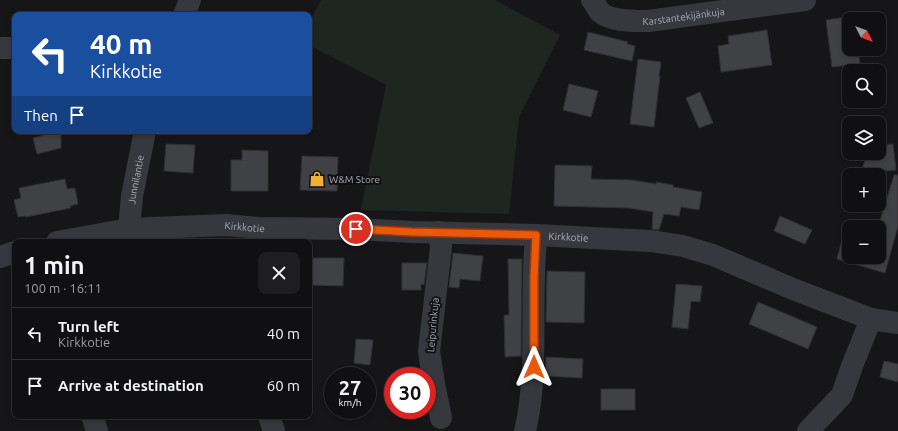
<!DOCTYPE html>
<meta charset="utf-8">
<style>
body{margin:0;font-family:Ubuntu,sans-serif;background:#1e1e20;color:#f1f3f6;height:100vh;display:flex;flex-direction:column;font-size:15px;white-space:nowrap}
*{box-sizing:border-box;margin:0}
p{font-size:13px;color:#9c9d9f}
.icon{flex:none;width:22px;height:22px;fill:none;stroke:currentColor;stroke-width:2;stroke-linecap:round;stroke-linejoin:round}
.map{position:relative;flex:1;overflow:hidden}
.drawer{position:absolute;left:12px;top:239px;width:300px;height:180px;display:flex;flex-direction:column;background:#101012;border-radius:8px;box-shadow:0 2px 6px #0003,0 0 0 1px #303032}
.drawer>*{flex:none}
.hud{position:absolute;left:12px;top:12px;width:300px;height:122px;border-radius:8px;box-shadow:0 2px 6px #0003,0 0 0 1px #303032;background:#1a4fa0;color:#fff;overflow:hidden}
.needle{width:26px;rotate:132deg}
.fabs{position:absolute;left:842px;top:12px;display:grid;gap:8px}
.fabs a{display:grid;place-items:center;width:44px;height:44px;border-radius:8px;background:#101012;box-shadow:0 2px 6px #0003,0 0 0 1px #303032;font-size:20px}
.speed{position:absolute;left:324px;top:367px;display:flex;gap:8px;font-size:20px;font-weight:700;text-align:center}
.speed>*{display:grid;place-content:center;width:52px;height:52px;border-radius:50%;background:#101012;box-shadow:0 2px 6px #0003,0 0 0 1px #303032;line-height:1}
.speed small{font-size:10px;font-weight:400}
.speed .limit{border:6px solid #d22;background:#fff;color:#111}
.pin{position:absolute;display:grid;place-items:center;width:34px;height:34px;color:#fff;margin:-17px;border:2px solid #fff;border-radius:50%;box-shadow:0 1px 4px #0007}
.me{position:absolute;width:44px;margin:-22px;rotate:0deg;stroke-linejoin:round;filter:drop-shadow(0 0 3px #0008)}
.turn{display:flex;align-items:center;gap:14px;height:84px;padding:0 12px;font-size:18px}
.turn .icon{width:52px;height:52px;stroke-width:2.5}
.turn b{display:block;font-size:28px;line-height:34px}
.then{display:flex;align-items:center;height:38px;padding:0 12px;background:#0003;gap:8px;font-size:15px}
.round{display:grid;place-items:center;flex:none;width:42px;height:42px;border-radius:8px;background:#1e1e20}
.headline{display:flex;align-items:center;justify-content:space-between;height:68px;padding:0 12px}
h1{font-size:24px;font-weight:700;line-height:30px}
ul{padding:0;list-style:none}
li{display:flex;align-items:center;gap:12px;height:52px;padding:0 12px;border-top:1px solid #303032}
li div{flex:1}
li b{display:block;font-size:15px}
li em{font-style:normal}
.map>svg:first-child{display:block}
</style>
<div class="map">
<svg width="898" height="431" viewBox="0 0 898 431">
<rect width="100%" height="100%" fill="#161618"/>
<path fill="#1e261f" d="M 321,0 L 495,0 L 560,35 L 519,117 L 509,214 L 361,210 L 386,85 L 309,45 L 309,23 Z"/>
<g fill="#404145" stroke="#303034">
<path d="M 853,16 L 853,19 L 849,19 L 849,49 L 858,49 L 860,64 L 832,67 L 826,20 Z"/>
<path d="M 767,30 L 772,65 L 721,72 L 718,46 L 729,44 L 728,36 Z"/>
<path d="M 588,32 L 628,42 L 627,44 L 635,46 L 632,61 L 584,50 Z"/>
<path d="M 638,59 L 661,62 L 659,76 L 660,76 L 654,127 L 630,124 Z"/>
<path d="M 569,84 L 598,91 L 591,117 L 563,110 Z"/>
<path d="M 700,92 L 713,123 L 699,128 L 686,98 Z"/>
<path d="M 46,131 L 61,131 L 61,148 L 37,154 L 33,138 L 45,135 Z"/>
<path d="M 166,144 L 195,145 L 193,173 L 164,171 Z"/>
<path d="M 893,144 L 896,170 L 861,173 L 867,153 L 879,153 L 879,145 Z"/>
<path d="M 242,150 L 268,151 L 268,191 L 231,191 L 231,160 L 242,160 Z"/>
<path d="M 302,156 L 338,157 L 337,191 L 300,190 Z"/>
<path d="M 555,165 L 592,166 L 591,179 L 632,180 L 656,184 L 656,182 L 673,185 L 673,187 L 702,192 L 699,210 L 681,207 L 679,216 L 664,214 L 659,230 L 652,229 L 653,212 L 629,208 L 554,206 Z"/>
<path d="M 894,175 L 898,175 L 898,226 L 885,273 L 837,259 L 844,232 L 849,234 L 849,257 L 879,257 L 878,227 Z"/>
<path d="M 65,179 L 67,189 L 75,188 L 78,204 L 70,206 L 71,208 L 26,217 L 25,216 L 18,217 L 14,200 L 21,198 L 19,188 Z"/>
<path d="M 780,216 L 812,230 L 805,244 L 774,231 Z"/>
<path d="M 453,253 L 483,256 L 480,281 L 460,279 L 459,288 L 449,287 Z"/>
<path d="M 309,258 L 344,258 L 343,286 L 309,285 Z"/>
<path d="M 508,259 L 522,259 L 521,356 L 505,357 L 504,315 L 509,315 Z"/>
<path d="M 402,263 L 427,263 L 424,285 L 421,284 L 421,290 L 402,290 Z"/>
<path d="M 547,271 L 585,272 L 584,323 L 546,322 Z"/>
<path d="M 676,284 L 702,286 L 700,302 L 691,301 L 688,329 L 672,327 Z"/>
<path d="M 758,302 L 817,327 L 808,349 L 749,324 Z"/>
<path d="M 356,339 L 373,340 L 370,365 L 354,363 Z"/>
<path d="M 546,357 L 583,359 L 582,378 L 545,376 Z"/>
<path d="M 884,361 L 898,364 L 898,382 L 880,377 Z"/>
<rect x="601" y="389" width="34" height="21"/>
</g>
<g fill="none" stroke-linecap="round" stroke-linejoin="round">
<g stroke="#37383d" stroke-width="22">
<path id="s1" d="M 592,0 C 595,3 597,8 599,11 C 610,22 634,21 648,21 L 805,0"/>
<path d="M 184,15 L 190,0"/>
<path d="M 0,48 L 15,48"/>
<path id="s2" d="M 129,229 L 132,196 L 145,131"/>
<path d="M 439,232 L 441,247 L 429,351 L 434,384 L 441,418"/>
<path id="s3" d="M 57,242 L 129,229 L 226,225 L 259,228 L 355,229 L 413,232 L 536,235 L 651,241 L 683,246 L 713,255 L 793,289 L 871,319 L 898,323"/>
<path d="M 0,257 L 15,252"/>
<path d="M 92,416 L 97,431"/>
<path d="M 269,416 L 274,431"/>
<path d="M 525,431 C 537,381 532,330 534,278 C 534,264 535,250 536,235"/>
<path d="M 808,431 L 842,395 L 852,366 L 871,319"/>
</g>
</g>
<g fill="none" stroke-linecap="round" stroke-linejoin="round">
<g stroke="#983908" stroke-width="10">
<path id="route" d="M 356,229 L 412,232 L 536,235 L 534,277 L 534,367"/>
</g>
<use href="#route" stroke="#ea580c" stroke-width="7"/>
</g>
<defs>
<g id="shop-bare" transform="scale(1.2)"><path d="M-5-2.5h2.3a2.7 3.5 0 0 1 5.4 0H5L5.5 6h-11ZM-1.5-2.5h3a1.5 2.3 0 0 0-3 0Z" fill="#f2b134" stroke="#111113" stroke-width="2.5" paint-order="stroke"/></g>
</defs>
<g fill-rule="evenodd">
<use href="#shop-bare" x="317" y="179"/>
</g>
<g text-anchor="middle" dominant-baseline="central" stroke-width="4" stroke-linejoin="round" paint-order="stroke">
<g font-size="10" fill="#a8adb8" stroke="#111113">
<text stroke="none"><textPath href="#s1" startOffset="100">Karstantekijänkuja</textPath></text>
<text stroke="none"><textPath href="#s2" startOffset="50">Junnilantie</textPath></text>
<text stroke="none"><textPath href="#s3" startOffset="189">Kirkkotie</textPath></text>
<text stroke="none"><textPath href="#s3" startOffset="513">Kirkkotie</textPath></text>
<text transform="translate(433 325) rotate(-85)">Leipurinkuja</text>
</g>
<g font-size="10" fill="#a8adb8" stroke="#111113" text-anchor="start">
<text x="329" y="179">W&amp;M Store</text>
</g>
</g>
</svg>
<div class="fabs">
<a><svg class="needle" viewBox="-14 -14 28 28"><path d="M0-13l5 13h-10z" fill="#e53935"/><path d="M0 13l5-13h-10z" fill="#9c9d9f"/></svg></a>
<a><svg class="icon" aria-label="search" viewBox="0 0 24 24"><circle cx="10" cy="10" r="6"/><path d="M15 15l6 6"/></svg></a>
<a><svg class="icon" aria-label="layers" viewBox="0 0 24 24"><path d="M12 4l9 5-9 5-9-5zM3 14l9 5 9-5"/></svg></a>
<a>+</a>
<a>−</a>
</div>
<div class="speed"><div>27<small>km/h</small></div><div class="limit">30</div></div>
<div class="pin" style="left:356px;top:229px;background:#d93025"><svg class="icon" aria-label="arrive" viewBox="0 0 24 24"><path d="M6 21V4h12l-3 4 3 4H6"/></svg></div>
<svg class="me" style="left:534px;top:367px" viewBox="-20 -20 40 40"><path d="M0-17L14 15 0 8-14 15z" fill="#ea580c" stroke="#fff" stroke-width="4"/></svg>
<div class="hud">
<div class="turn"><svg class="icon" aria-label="left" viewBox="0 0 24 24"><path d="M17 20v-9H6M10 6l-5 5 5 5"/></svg><div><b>40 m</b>Kirkkotie</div></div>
<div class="then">Then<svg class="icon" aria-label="arrive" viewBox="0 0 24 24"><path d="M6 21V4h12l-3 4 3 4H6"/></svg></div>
</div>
<section class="drawer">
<div class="headline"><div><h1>1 min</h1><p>100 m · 16:11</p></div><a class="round"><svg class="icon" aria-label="close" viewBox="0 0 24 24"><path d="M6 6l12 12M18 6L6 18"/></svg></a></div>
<ul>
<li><svg class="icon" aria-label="left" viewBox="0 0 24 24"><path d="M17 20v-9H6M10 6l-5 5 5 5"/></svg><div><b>Turn left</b><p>Kirkkotie</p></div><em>40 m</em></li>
<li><svg class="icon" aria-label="arrive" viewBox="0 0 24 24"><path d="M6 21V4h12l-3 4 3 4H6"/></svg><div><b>Arrive at destination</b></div><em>60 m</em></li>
</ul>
</section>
</div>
